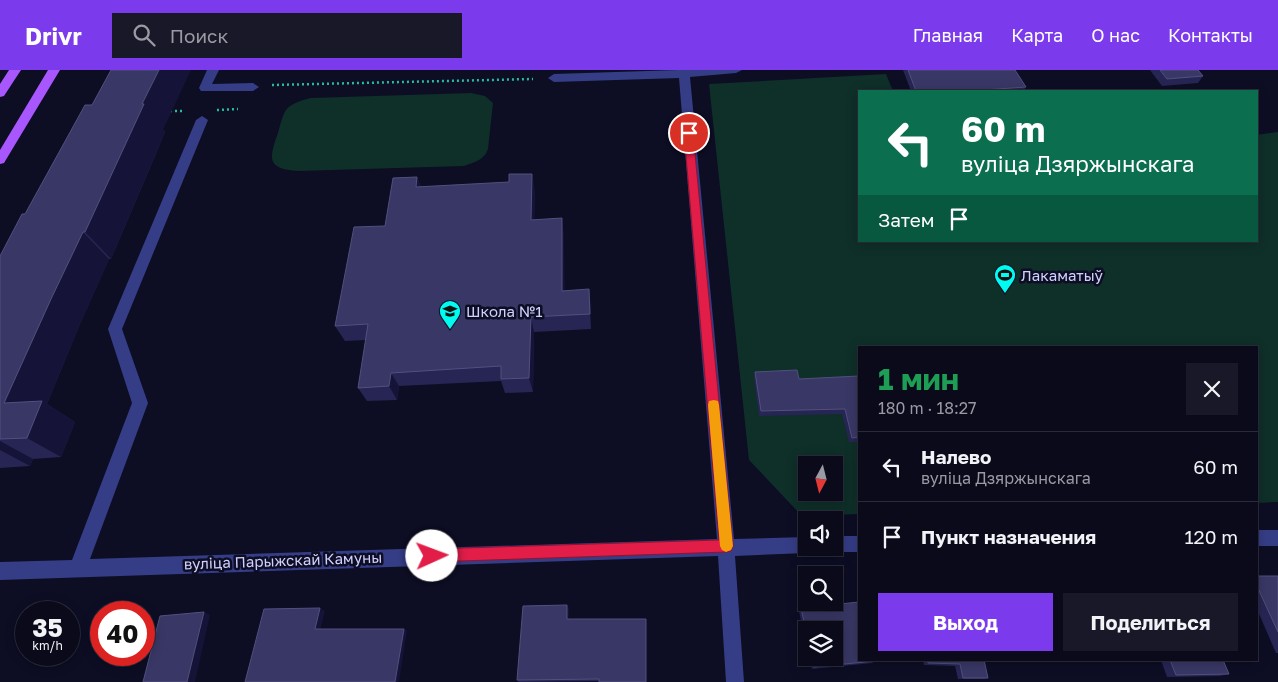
<!DOCTYPE html>
<html lang="ru">
<meta charset="utf-8">
<style>
body{margin:0;font-family:"Golos Text",sans-serif;background:#181828;color:#f1f3f6;height:100vh;display:flex;flex-direction:column;font-size:19px;white-space:nowrap}
*{box-sizing:border-box;margin:0}
p{font-size:16px;color:#999aa3}
.icon{flex:none;width:28px;height:28px;fill:none;stroke:currentColor;stroke-width:2;stroke-linecap:round;stroke-linejoin:round}
.map{position:relative;flex:1;overflow:hidden}
.side{position:absolute;left:858px;top:276px;width:400px;height:315px;display:flex;flex-direction:column;background:#0a0a1b;border-radius:0px;box-shadow:0 2px 12px #0003,0 0 0 1px #2a2b3a}
.side>*{flex:none}
.guide{position:absolute;left:858px;top:20px;width:400px;height:152px;border-radius:0px;box-shadow:0 2px 12px #0003,0 0 0 1px #2a2b3a;background:#0b6e4f;color:#fff;overflow:hidden}
.needle{width:32px;rotate:187deg}
.tools{position:absolute;left:798px;top:386px;display:grid;gap:10px}
.tools a{display:grid;place-items:center;width:45px;height:45px;border-radius:0px;background:#0a0a1b;box-shadow:0 2px 12px #0003,0 0 0 1px #2a2b3a;font-size:25px}
.speed{position:absolute;left:15px;top:531px;display:flex;gap:10px;font-size:25px;font-weight:700;text-align:center}
.speed>*{display:grid;place-content:center;width:65px;height:65px;border-radius:50%;background:#0a0a1b;box-shadow:0 2px 12px #0003,0 0 0 1px #2a2b3a;line-height:1}
.speed small{font-size:12px;font-weight:400}
.speed .limit{border:8px solid #d22;background:#fff;color:#111}
.pin{position:absolute;display:grid;place-items:center;width:42px;height:42px;color:#fff;margin:-21px;border:2px solid #fff;border-radius:50%;box-shadow:0 1px 5px #0007}
.me{position:absolute;width:55px;margin:-28px;rotate:88deg;stroke-linejoin:round;filter:drop-shadow(0 0 4px #0008)}
.turn{display:flex;align-items:center;gap:18px;height:105px;padding:0 20px;font-size:22px}
.turn .icon{width:65px;height:65px;stroke-width:2.5}
.turn b{display:block;font-size:35px;line-height:42px}
.then{display:flex;align-items:center;height:48px;padding:0 20px;background:#0003;gap:10px;font-size:19px}
.round{display:grid;place-items:center;flex:none;width:52px;height:52px;border-radius:0px;background:#181828}
.headline{display:flex;align-items:center;justify-content:space-between;height:85px;padding:0 20px}
h1{font-size:30px;font-weight:700;line-height:38px;color:#1e9e55}
.primary-button{display:flex;gap:10px;margin-top:auto;padding:10px 20px}
.primary-button a{flex:1;height:58px;border-radius:0px;background:#7c3aed;color:#fff;font-size:20px;font-weight:700;line-height:58px;text-align:center}
.primary-button a+a{background:#181828;color:#f1f3f6}
ul{padding:0;list-style:none}
li{display:flex;align-items:center;gap:15px;height:70px;padding:0 20px;border-top:1px solid #2a2b3a}
li div{flex:1}
li b{display:block;font-size:19px}
li em{font-style:normal}
header{display:flex;align-items:center;gap:30px;box-sizing:border-box;height:70px;padding:0 25px;background:#7c3aed;color:#fff}
header strong{font-size:24px}
nav{display:flex;gap:28px;margin-inline-start:auto;font-size:18px}
.search{width:350px;height:45px;background:#181828;display:flex;align-items:center;gap:12px;box-sizing:border-box;padding:0 18px;border-radius:0px;color:#999aa3;font-size:19px}
.map>svg:first-child{display:block}
</style>
<header>
<strong>Drivr</strong>
<div class="search"><svg class="icon" aria-label="search" viewBox="0 0 24 24"><circle cx="10" cy="10" r="6"/><path d="M15 15l6 6"/></svg>Поиск</div>
<nav><a>Главная</a><a>Карта</a><a>О нас</a><a>Контакты</a></nav>
</header>
<div class="map">
<svg width="1278" height="612" viewBox="0 0 1278 612">
<rect width="100%" height="100%" fill="#0d0d24"/>
<g fill="#0f2f29" fill-rule="evenodd">
<path d="M 886,4 L 893,21 L 859,21 L 859,171 L 1256,171 L 1256,65 L 1278,62 L 1278,432 L 1256,433 L 1256,278 L 859,278 L 859,444 L 802,446 L 749,390 L 709,14 ZM 806,395 L 834,395 L 834,422 L 806,422 Z"/>
<path d="M 471,23 L 485,26 L 493,33 L 488,79 C 484,90 475,92 464,96 L 298,101 C 266,99 269,88 278,63 C 280,56 282,46 286,40 C 291,33 303,30 311,28 Z"/>
</g>
<g fill="none" stroke-linecap="round" stroke-linejoin="round">
<g stroke="#27bc9e" stroke-width="2.5" stroke-dasharray="2 3" stroke-linecap="butt">
<path d="M 272,15 L 533,9"/>
<path d="M 217,40 L 238,39"/>
<path d="M 170,41 L 184,41"/>
</g>
<g fill="#353d86" fill-rule="evenodd">
<path d="M 207,0 L 219,0 L 212,14 L 253,13 L 259,17 L 253,21 L 201,21 L 199,18 Z"/>
<path d="M 678,0 L 742,0 L 736,3 L 690,7 L 734,469 L 806,467 L 806,478 L 814,478 L 812,481 L 806,483 L 735,486 L 744,612 L 726,612 L 718,486 L 0,510 L 0,492 L 72,490 L 132,333 L 108,259 L 196,50 L 202,46 L 208,50 L 122,259 L 148,333 L 90,489 L 717,469 L 679,8 L 554,12 L 548,8 L 554,4 Z"/>
<rect x="1256" y="460" width="22" height="16"/>
<path d="M 834,466 L 859,466 L 859,482 L 834,482 L 828,480 L 827,478 L 834,478 Z"/>
</g>
<g fill="#a857ff" fill-rule="evenodd">
<path d="M 9,0 L 21,0 L 4,26 L 0,27 L 0,14 Z"/>
<path d="M 48,0 L 60,0 L 4,93 L 0,94 L 0,80 Z"/>
</g>
</g>
<g fill="#272553">
<path d="M 903,0 L 1015,0 L 1026,17 L 1023,21 L 911,21 Z"/>
<path d="M 1150,0 L 1198,0 L 1203,6 L 1198,13 L 1162,16 Z"/>
<path d="M 163,60 L 165,62 L 152,93 L 111,189 L 109,189 L 80,254 L 47,334 L 75,352 L 61,387 L 33,389 L 30,396 L 0,398 L 0,186 Z"/>
<path d="M 417,107 L 421,117 L 535,121 L 534,149 L 564,165 L 564,221 L 591,235 L 591,259 L 534,262 L 533,322 L 505,323 L 501,311 L 399,316 L 397,330 L 367,331 L 358,318 L 366,270 L 345,271 L 335,256 L 385,156 Z"/>
<path d="M 755,302 L 799,309 L 859,306 L 859,372 L 849,372 L 842,344 L 759,346 L 754,307 Z"/>
<path d="M 1256,506 L 1278,506 L 1278,583 L 1276,583 L 1256,537 Z"/>
<path d="M 569,538 L 568,549 L 646,549 L 599,611 L 519,612 L 517,610 Z"/>
<path d="M 801,538 L 875,591 L 872,593 L 812,599 L 809,588 L 834,588 L 806,560 L 806,575 L 799,541 Z"/>
<path d="M 923,590 L 984,590 L 988,608 L 983,609 L 958,609 L 955,596 L 924,595 Z"/>
<path d="M 1029,590 L 1074,590 L 1030,592 Z"/>
<path d="M 1161,590 L 1223,590 L 1229,604 L 1220,606 L 1167,607 Z"/>
</g>
<g fill="#151438">
<path d="M 159,0 L 191,0 L 163,60 L 165,62 L 111,189 L 85,162 L 142,34 Z"/>
<path d="M 532,104 L 535,121 L 534,166 L 531,150 Z"/>
<path d="M 417,107 L 423,124 L 416,117 Z"/>
<path d="M 562,148 L 564,165 L 565,236 L 562,221 Z"/>
<path d="M 83,162 L 109,189 L 80,254 L 47,334 L 75,352 L 61,387 L 27,368 L 4,333 L 51,229 Z"/>
<path d="M 589,219 L 591,235 L 591,259 L 590,244 Z"/>
<path d="M 531,247 L 534,262 L 533,322 L 529,308 Z"/>
<path d="M 391,303 L 399,316 L 397,330 L 389,316 Z"/>
<path d="M 0,371 L 33,389 L 30,396 L 0,380 Z"/>
<path d="M 567,535 L 569,538 L 568,551 L 567,549 Z"/>
<path d="M 320,538 L 325,541 L 320,561 L 315,559 Z"/>
<path d="M 204,542 L 210,545 L 195,612 L 187,612 Z"/>
<path d="M 404,559 L 407,561 L 399,612 L 395,612 Z"/>
</g>
<g fill="#393765" stroke="#51507e">
<path d="M 111,0 L 159,0 L 142,34 L 144,34 L 85,162 L 83,162 L 51,229 L 4,333 L 42,331 L 27,368 L 0,369 L 0,186 L 22,144 L 25,144 L 85,35 L 92,35 Z"/>
<path d="M 908,0 L 1015,0 L 1026,17 L 969,21 L 916,21 Z"/>
<path d="M 1160,0 L 1198,0 L 1203,6 L 1167,9 Z"/>
<path d="M 509,104 L 532,104 L 531,150 L 562,148 L 562,221 L 589,219 L 590,244 L 531,247 L 529,308 L 501,309 L 501,296 L 391,303 L 389,316 L 358,318 L 368,254 L 335,256 L 354,157 L 385,156 L 393,108 L 417,107 L 416,117 L 509,112 Z"/>
<path d="M 797,300 L 799,309 L 859,306 L 859,367 L 852,368 L 845,339 L 761,341 L 755,302 Z"/>
<path d="M 1256,506 L 1278,506 L 1278,562 L 1256,514 Z"/>
<path d="M 859,532 L 859,590 L 875,590 L 875,591 L 814,597 L 812,588 L 834,588 L 834,560 L 806,560 L 806,561 L 801,538 Z"/>
<path d="M 567,535 L 567,549 L 646,549 L 646,612 L 599,612 L 599,609 L 517,610 L 523,536 Z"/>
<path d="M 320,538 L 315,559 L 404,559 L 395,612 L 245,612 L 264,539 Z"/>
<path d="M 204,542 L 187,612 L 143,612 L 160,546 Z"/>
<path d="M 928,590 L 984,590 L 988,608 L 963,608 L 960,594 L 928,593 Z"/>
<path d="M 1170,590 L 1223,590 L 1229,604 L 1176,605 Z"/>
</g>
<path fill="#e11d48" stroke="#92132f" d="M 689,60 L 693,63 L 733,476 L 731,481 L 726,482 L 432,492 L 427,490 L 425,486 L 427,481 L 432,479 L 719,470 L 684,63 Z"/>
<path fill="#f59e0b" d="M 714,330 L 718,331 L 719,335 L 733,476 L 731,480 L 726,482 L 722,480 L 720,476 L 708,335 L 709,331 Z"/>
<defs>
<g id="stadium-pin" transform="scale(1.125)"><path d="M0 17L-7.5 6A9.5 9.5 0 1 1 7.5 6Z" fill="#00fbf0" stroke="#0d0d24"/><path d="M0-5a6.5 5 0 1 0 0 10a6.5 5 0 1 0 0-10ZM-3.5-1.8h7v3.6h-7Z" fill="#111"/></g>
<g id="school-pin" transform="scale(1.125)"><path d="M0 17L-7.5 6A9.5 9.5 0 1 1 7.5 6Z" fill="#00fbf0" stroke="#0d0d24"/><path d="M0-5L7-2L0 1L-7-2ZM-4 1L0 2.5L4 1V4Q0 6-4 4Z" fill="#111"/></g>
</defs>
<g fill-rule="evenodd">
<use href="#stadium-pin" x="1005" y="205"/>
<use href="#school-pin" x="450" y="241"/>
</g>
<g text-anchor="middle" dominant-baseline="central" stroke-width="5" stroke-linejoin="round" paint-order="stroke">
<g font-size="15" fill="#d0d1ff" stroke="#0d0d24" text-anchor="start">
<text x="1021" y="205">Лакаматыў</text>
<text x="466" y="241">Школа №1</text>
</g>
<g font-size="15" fill="#d0d1ff" stroke="#0d0d24">
<text transform="translate(283 490) rotate(-2)">вуліца Парыжскай Камуны</text>
</g>
</g>
</svg>
<div class="tools">
<a><svg class="needle" viewBox="-14 -14 28 28"><path d="M0-13l5 13h-10z" fill="#e53935"/><path d="M0 13l5-13h-10z" fill="#999aa3"/></svg></a>
<a><svg class="icon" aria-label="sound" viewBox="0 0 24 24"><path d="M4 9h4l5-4v14l-5-4H4zM17 9q2 3 0 6"/></svg></a>
<a><svg class="icon" aria-label="search" viewBox="0 0 24 24"><circle cx="10" cy="10" r="6"/><path d="M15 15l6 6"/></svg></a>
<a><svg class="icon" aria-label="layers" viewBox="0 0 24 24"><path d="M12 4l9 5-9 5-9-5zM3 14l9 5 9-5"/></svg></a>
</div>
<div class="speed"><div>35<small>km/h</small></div><div class="limit">40</div></div>
<div class="pin" style="left:689px;top:63px;background:#d93025"><svg class="icon" aria-label="arrive" viewBox="0 0 24 24"><path d="M6 21V4h12l-3 4 3 4H6"/></svg></div>
<svg class="me" style="left:432px;top:486px" viewBox="-20 -20 40 40"><circle r="19" fill="#fff"/><path d="M0-13L10 11 0 6-10 11z" fill="#e11d48"/></svg>
<div class="guide">
<div class="turn"><svg class="icon" aria-label="left" viewBox="0 0 24 24"><path d="M17 20v-9H6M10 6l-5 5 5 5"/></svg><div><b>60 m</b>вуліца Дзяржынскага</div></div>
<div class="then">Затем<svg class="icon" aria-label="arrive" viewBox="0 0 24 24"><path d="M6 21V4h12l-3 4 3 4H6"/></svg></div>
</div>
<section class="side">
<div class="headline"><div><h1>1 мин</h1><p>180 m · 18:27</p></div><a class="round"><svg class="icon" aria-label="close" viewBox="0 0 24 24"><path d="M6 6l12 12M18 6L6 18"/></svg></a></div>
<ul>
<li><svg class="icon" aria-label="left" viewBox="0 0 24 24"><path d="M17 20v-9H6M10 6l-5 5 5 5"/></svg><div><b>Налево</b><p>вуліца Дзяржынскага</p></div><em>60 m</em></li>
<li><svg class="icon" aria-label="arrive" viewBox="0 0 24 24"><path d="M6 21V4h12l-3 4 3 4H6"/></svg><div><b>Пункт назначения</b></div><em>120 m</em></li>
</ul>
<div class="primary-button"><a>Выход</a><a>Поделиться</a></div>
</section>
</div>
